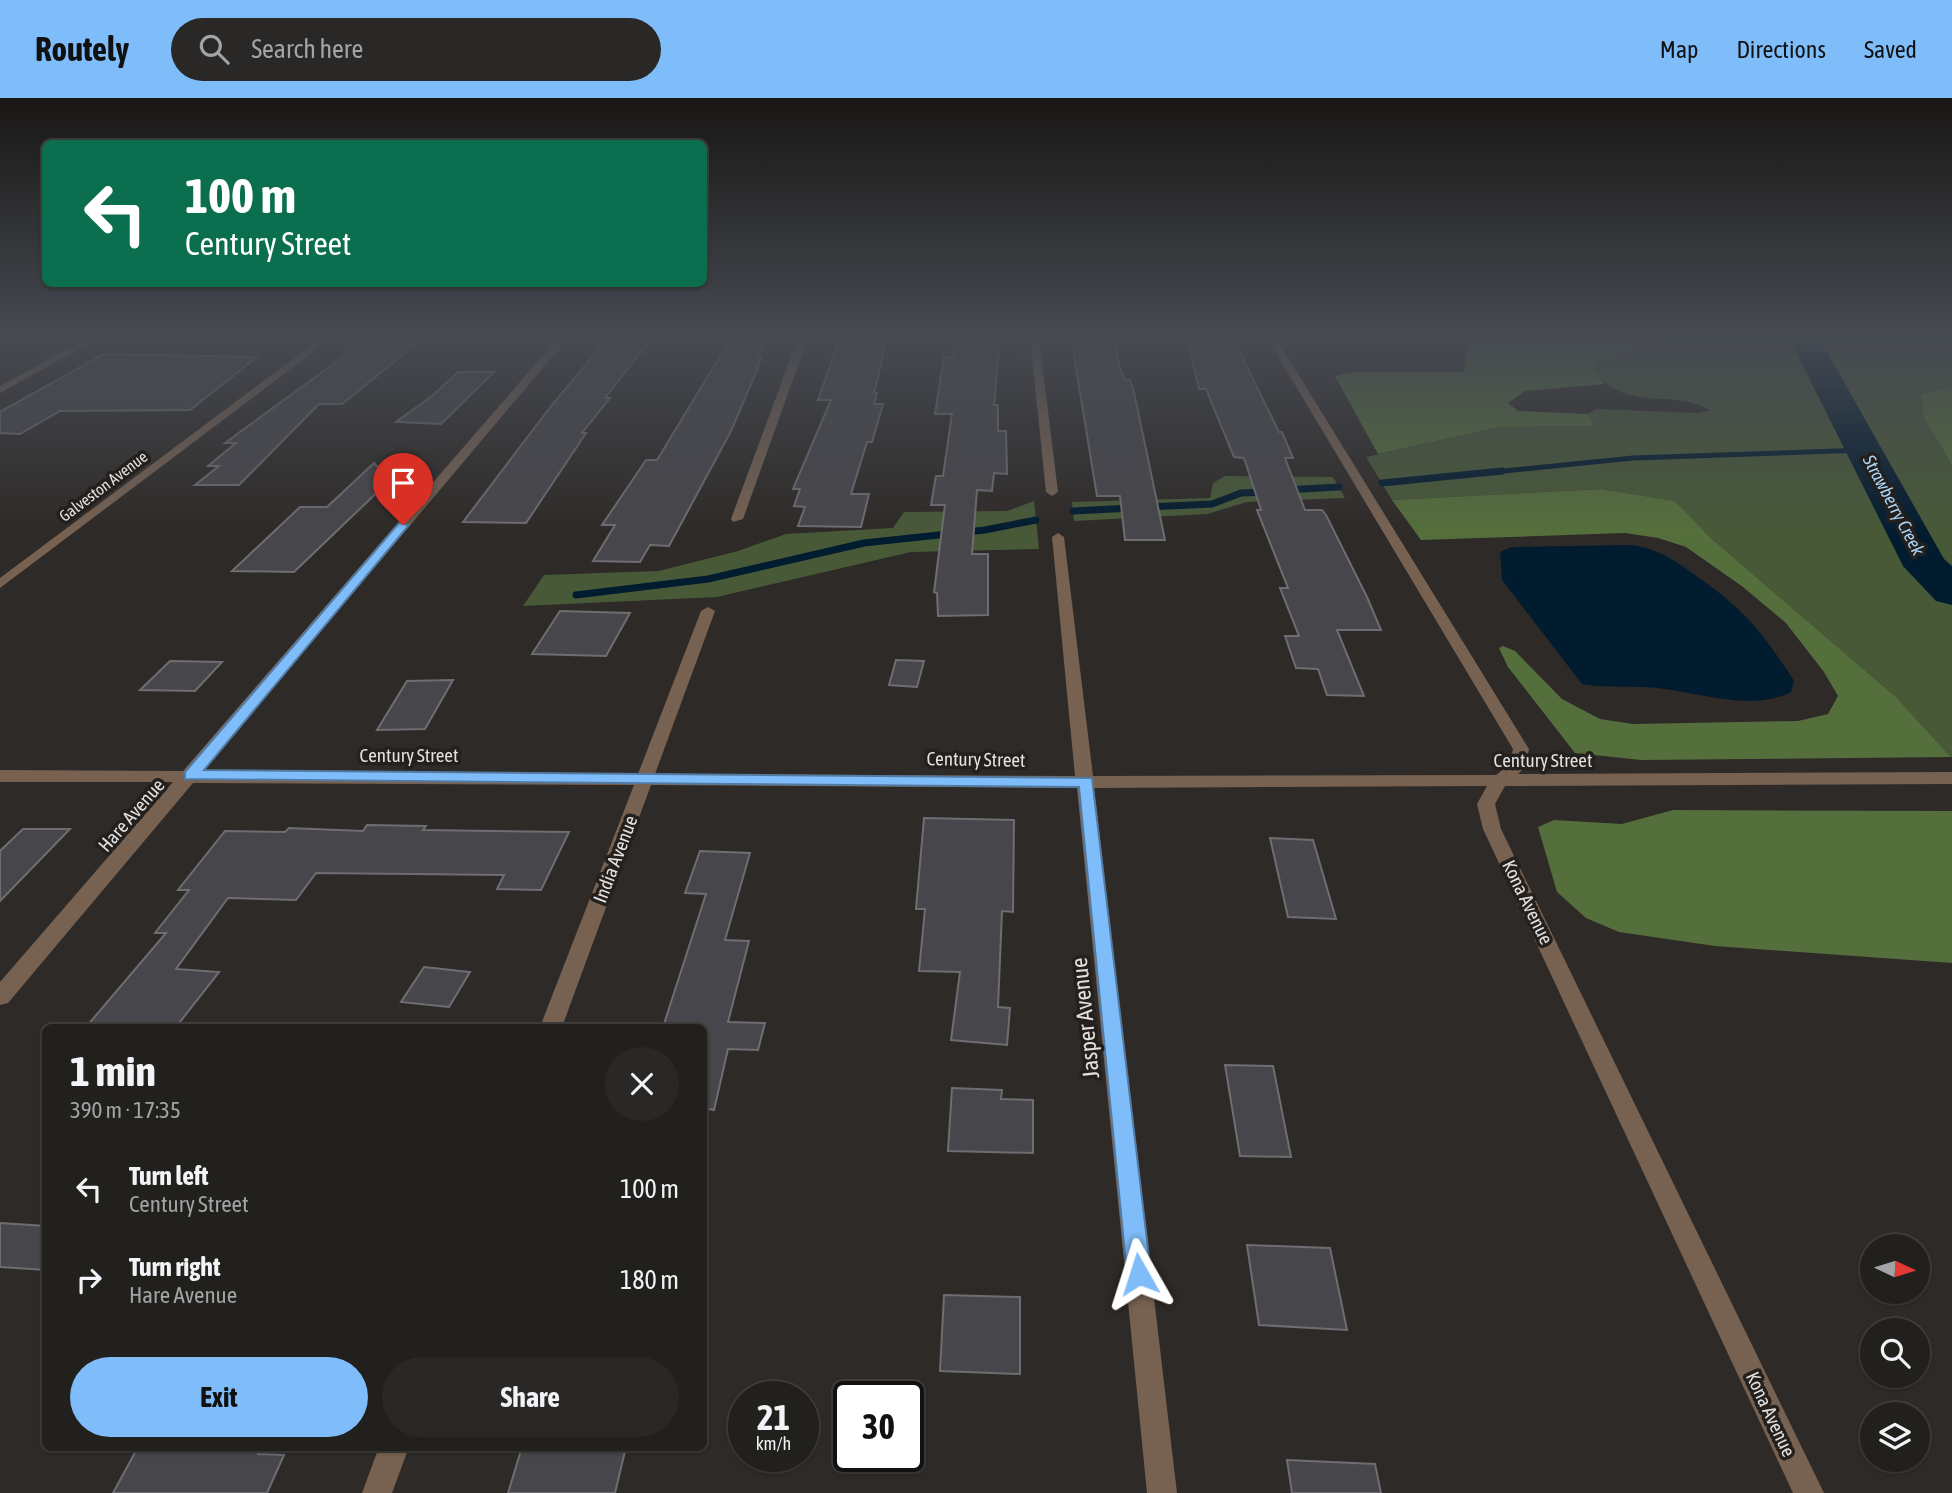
<!DOCTYPE html>
<meta charset="utf-8">
<style>
body{margin:0;font-family:"Asap Condensed",sans-serif;background:#2a2826;color:#f1f3f6;height:100vh;display:flex;flex-direction:column;font-size:26px;white-space:nowrap}
*{box-sizing:border-box;margin:0}
p{font-size:23px;color:#a2a3a4}
.icon{flex:none;width:38px;height:38px;fill:none;stroke:currentColor;stroke-width:2;stroke-linecap:round;stroke-linejoin:round}
.map{position:relative;flex:1;overflow:hidden}
.sheet{position:absolute;left:42px;top:926px;width:665px;height:427px;display:flex;flex-direction:column;background:#22201d;border-radius:10px;box-shadow:0 2px 5px #0004,0 0 0 2px #3f3e3b}
.sheet>*{flex:none}
.hud{position:absolute;left:42px;top:42px;width:665px;height:147px;border-radius:10px;box-shadow:0 2px 5px #0004,0 0 0 2px #3f3e3b;background:#0b6e4f;color:#fff;overflow:hidden}
.needle{width:46px;rotate:94deg}
.buttons{position:absolute;left:1860px;top:1136px;display:grid;gap:14px}
.buttons a{display:grid;place-items:center;width:70px;height:70px;border-radius:50%;background:#22201d;box-shadow:0 2px 5px #0004,0 0 0 2px #3f3e3b;font-size:35px}
.speed{position:absolute;left:728px;top:1283px;display:flex;gap:14px;font-size:35px;font-weight:700;text-align:center}
.speed>*{display:grid;place-content:center;width:91px;height:91px;border-radius:50%;background:#22201d;box-shadow:0 2px 5px #0004,0 0 0 2px #3f3e3b;line-height:1}
.speed small{font-size:18px;font-weight:400}
.speed .limit{border:4px solid #111;border-radius:10px;background:#fff;color:#111}
.pin{position:absolute;display:grid;place-items:center;width:60px;height:60px;color:#fff;margin:-72px -30px;border-radius:50% 50% 50% 0;rotate:-45deg;box-shadow:0 0 7px #0007}
.pin .icon{rotate:45deg}
.me{position:absolute;width:77px;margin:-38px;rotate:354deg;stroke-linejoin:round;filter:drop-shadow(0 0 5px #0008)}
.turn{display:flex;align-items:center;gap:24px;height:147px;padding:0 28px;font-size:32px}
.turn .icon{width:91px;height:91px;stroke-width:2.5}
.turn b{display:block;font-size:49px;line-height:60px}
.round{display:grid;place-items:center;flex:none;width:74px;height:74px;border-radius:37px;background:#2a2826}
.headline{display:flex;align-items:center;justify-content:space-between;height:119px;padding:0 28px}
h1{font-size:42px;font-weight:700;line-height:52px}
.action{display:flex;gap:14px;margin-top:auto;padding:14px 28px}
.action a{flex:1;height:80px;border-radius:42px;background:#7fbdfa;color:#111;font-size:28px;font-weight:700;line-height:80px;text-align:center}
.action a+a{background:#2a2826;color:#f1f3f6}
ul{padding:0;list-style:none}
li{display:flex;align-items:center;gap:21px;height:91px;padding:0 28px}
li div{flex:1}
li b{display:block;font-size:26px}
li em{font-style:normal}
header{display:flex;align-items:center;gap:42px;box-sizing:border-box;height:98px;padding:0 35px;background:#7fbdfa;color:#111}
header strong{font-size:33px}
nav{display:flex;gap:38px;margin-inline-start:auto;font-size:24px}
.search{width:490px;height:63px;background:#2a2826;display:flex;align-items:center;gap:18px;box-sizing:border-box;padding:0 24px;border-radius:38px;color:#a2a3a4;font-size:26px}
.map>svg:first-child{display:block}
</style>
<header>
<strong>Routely</strong>
<div class="search"><svg class="icon" aria-label="search" viewBox="0 0 24 24"><circle cx="10" cy="10" r="6"/><path d="M15 15l6 6"/></svg>Search here</div>
<nav><a>Map</a><a>Directions</a><a>Saved</a></nav>
</header>
<div class="map">
<svg width="1952" height="1395" viewBox="0 0 1952 1395">
<rect width="100%" height="100%" fill="#2e2a27"/>
<g fill="#485938">
<path d="M 1657,240 L 1952,240 L 1952,289 L 1920,297 L 1924,320 L 1952,367 L 1952,660 L 1896,599 L 1712,441 L 1675,403 L 1602,391 L 1392,402 L 1366,359 L 1500,329 L 1593,328 L 1588,316 L 1596,311 L 1699,315 L 1710,312 C 1669,289 1630,317 1593,272 L 1602,257 L 1646,250 Z"/>
<path d="M 1225,378 L 1333,379 L 1345,400 L 1247,404 L 1207,416 L 1074,423 L 1072,404 L 1210,400 L 1213,385 Z"/>
<path d="M 1034,403 L 1039,451 L 911,454 L 717,499 L 523,508 L 544,477 L 659,473 L 738,453 L 786,436 L 893,430 L 904,414 L 1007,413 Z"/>
</g>
<g fill="#556f3c">
<path d="M 1468,240 L 1657,240 L 1646,250 L 1602,257 L 1593,272 L 1605,286 L 1525,293 L 1508,305 L 1518,313 L 1588,316 L 1594,328 L 1500,329 L 1378,356 L 1335,278 L 1354,274 L 1464,274 Z"/>
<path d="M 1952,289 L 1952,367 L 1924,320 L 1920,296 Z"/>
<path d="M 1602,391 L 1675,403 L 1712,441 L 1896,599 L 1951,659 L 1641,662 L 1575,655 L 1508,569 L 1499,550 L 1503,548 L 1515,553 L 1562,601 L 1600,621 L 1633,626 L 1798,623 L 1828,616 L 1838,598 L 1824,574 L 1786,525 L 1743,489 L 1686,449 L 1658,440 L 1625,435 L 1421,442 L 1392,402 Z"/>
<path d="M 1673,712 L 1952,713 L 1952,865 L 1715,848 L 1619,834 L 1586,820 L 1557,794 L 1538,729 L 1554,722 L 1622,726 Z"/>
</g>
<path fill="#021c2f" d="M 1632,447 C 1660,451 1677,464 1699,480 C 1745,512 1764,536 1794,583 L 1791,594 C 1748,616 1689,590 1642,589 C 1621,588 1603,590 1582,586 L 1502,482 L 1500,454 L 1511,449 Z"/>
<g fill="none" stroke-linecap="round" stroke-linejoin="round">
<path stroke="#021c2f" stroke-width="5" d="M 1484,375 L 1633,360 L 1864,352"/>
<g stroke="#021c2f" stroke-width="7">
<path d="M 1382,385 L 1502,373"/>
<path d="M 1285,392 L 1339,389"/>
<path d="M 1147,409 L 1212,406 L 1241,395 L 1266,394"/>
<path d="M 1073,413 L 1132,410"/>
<path d="M 576,497 L 708,481 L 864,445 L 985,432 L 1036,422"/>
</g>
<path fill="#021c2f" fill-rule="evenodd" d="M 1789,240 L 1819,240 L 1944,461 L 1952,468 L 1952,507 L 1936,503 L 1903,468 Z"/>
</g>
<g fill="#47464a" stroke="#6e6d72" stroke-width="2">
<path d="M 608,240 L 651,241 L 605,300 L 610,300 L 582,335 L 586,335 L 526,425 L 463,424 L 551,308 Z"/>
<path d="M 731,240 L 769,240 L 758,259 L 762,259 L 756,270 L 758,270 L 731,333 L 669,448 L 650,447 L 640,464 L 593,463 L 615,427 L 602,427 L 646,362 L 657,362 Z"/>
<path d="M 840,240 L 882,240 L 880,249 L 885,249 L 874,295 L 877,295 L 874,306 L 883,306 L 872,344 L 867,344 L 851,396 L 869,396 L 861,429 L 798,428 L 805,409 L 794,408 L 800,391 L 793,391 L 831,302 L 818,302 Z"/>
<path d="M 956,240 L 1000,240 L 994,307 L 998,307 L 998,333 L 1006,333 L 1007,376 L 994,375 L 992,393 L 977,392 L 972,456 L 988,456 L 988,517 L 938,518 L 937,495 L 934,494 L 945,407 L 931,407 L 936,378 L 943,378 L 952,316 L 935,316 L 944,259 L 953,259 Z"/>
<path d="M 1071,240 L 1114,240 L 1120,271 L 1125,282 L 1130,282 L 1134,294 L 1165,442 L 1125,442 L 1120,398 L 1097,398 Z"/>
<path d="M 1187,240 L 1233,240 L 1279,334 L 1282,334 L 1293,360 L 1285,360 L 1305,412 L 1322,412 L 1326,417 L 1367,499 L 1381,532 L 1337,532 L 1364,598 L 1327,597 L 1318,571 L 1296,570 L 1285,538 L 1299,538 L 1280,490 L 1288,490 L 1257,412 L 1261,412 L 1244,360 L 1234,359 L 1206,291 L 1199,291 Z"/>
<path d="M 366,242 L 420,243 L 342,306 L 319,306 L 239,387 L 195,387 L 219,368 L 208,368 L 236,345 L 225,345 Z"/>
<path d="M 104,256 L 257,259 L 190,312 L 60,313 L 20,336 L 0,335 L 0,314 Z"/>
<path d="M 458,274 L 494,274 L 441,326 L 396,324 L 432,298 Z"/>
<path d="M 374,365 L 390,382 L 294,474 L 232,473 L 300,409 L 327,409 Z"/>
<path d="M 560,513 L 630,515 L 606,558 L 532,556 Z"/>
<path d="M 896,562 L 924,563 L 917,589 L 889,587 Z"/>
<path d="M 170,563 L 222,564 L 195,593 L 140,592 Z"/>
<path d="M 453,582 L 425,631 L 377,632 L 407,583 Z"/>
<path d="M 924,720 L 1014,722 L 1013,814 L 1002,813 L 998,909 L 1010,910 L 1007,947 L 951,942 L 960,874 L 919,873 L 925,811 L 916,811 Z"/>
<path d="M 367,727 L 426,728 L 423,732 L 569,734 L 541,792 L 497,791 L 504,777 L 316,775 L 296,802 L 228,800 L 176,871 L 219,874 L 176,929 L 86,929 L 166,835 L 155,835 L 189,792 L 178,792 L 225,733 L 285,734 L 289,730 L 363,733 Z"/>
<path d="M 23,731 L 70,731 L 0,803 L 0,753 Z"/>
<path d="M 1270,740 L 1313,742 L 1336,821 L 1288,819 Z"/>
<path d="M 700,753 L 750,755 L 725,842 L 749,843 L 728,924 L 765,925 L 758,952 L 728,951 L 714,1012 L 704,1010 L 704,929 L 663,929 L 706,796 L 685,795 Z"/>
<path d="M 424,869 L 470,874 L 449,909 L 401,904 Z"/>
<path d="M 1225,967 L 1273,968 L 1291,1059 L 1240,1058 Z"/>
<path d="M 952,990 L 1002,992 L 1001,1001 L 1033,1002 L 1033,1055 L 948,1053 Z"/>
<path d="M 0,1125 L 46,1128 L 46,1172 L 0,1169 Z"/>
<path d="M 1247,1147 L 1330,1150 L 1347,1232 L 1259,1227 Z"/>
<path d="M 944,1197 L 1020,1199 L 1020,1276 L 940,1273 Z"/>
<path d="M 138,1349 L 262,1349 L 258,1356 L 284,1357 L 267,1395 L 113,1395 Z"/>
<path d="M 522,1349 L 626,1349 L 615,1395 L 508,1395 Z"/>
<path d="M 1287,1362 L 1375,1366 L 1381,1395 L 1292,1395 Z"/>
</g>
<g fill="none" stroke-linecap="round" stroke-linejoin="round">
<g fill="#776252" fill-rule="evenodd">
<path d="M 87,240 L 99,240 L 0,295 L 0,288 Z"/>
<path d="M 321,240 L 332,240 L 0,490 L 0,480 Z"/>
<path d="M 558,240 L 568,240 L 202,674 L 638,676 L 701,513 L 708,509 L 715,513 L 655,676 L 1075,678 L 1052,439 L 1058,435 L 1064,439 L 1093,678 L 1496,677 L 1509,667 L 1513,651 L 1267,240 L 1276,240 L 1529,651 L 1525,669 L 1518,676 L 1952,674 L 1952,686 L 1505,688 L 1495,706 L 1501,731 L 1824,1395 L 1793,1395 L 1483,731 L 1477,706 L 1487,688 L 1094,690 L 1177,1395 L 1147,1395 L 1077,690 L 651,687 L 562,929 L 540,929 L 634,687 L 193,685 L 8,905 L 0,907 L 0,884 L 173,684 L 0,684 L 0,672 L 183,673 Z"/>
<path d="M 798,240 L 808,240 L 743,421 L 733,424 L 731,421 Z"/>
<path d="M 1030,240 L 1039,240 L 1058,394 L 1052,398 L 1046,394 Z"/>
<path d="M 379,1349 L 409,1349 L 392,1395 L 362,1395 Z"/>
</g>
</g>
<linearGradient id="sky" x2="0" y2="1"><stop stop-color="#191715"/><stop offset="0.55" stop-color="#464a52"/><stop offset="1" stop-color="#464a52" stop-opacity="0"/></linearGradient>
<rect width="1952" height="435" fill="url(#sky)"/>
<path fill="#7fbdfa" stroke="#537ba2" stroke-width="2" d="M 399,425 L 409,427 L 204,672 L 1092,680 L 1151,1176 L 1147,1184 L 1139,1188 L 1130,1184 L 1127,1176 L 1079,689 L 185,681 L 185,674 Z"/>
<g text-anchor="middle" dominant-baseline="central" stroke-width="7" stroke-linejoin="round" paint-order="stroke">
<g font-size="16" fill="#e3e0de" stroke="#24201d">
<text transform="translate(103 388) rotate(-37)">Galveston Avenue</text>
</g>
<g font-size="18" font-style="italic" fill="#aad6f8" stroke="#24201d">
<text transform="translate(1894 407) rotate(62)">Strawberry Creek</text>
</g>
<g font-size="19" fill="#e3e0de" stroke="#24201d">
<text x="409" y="657">Century Street</text>
<text transform="translate(976 661) rotate(1)">Century Street</text>
<text x="1543" y="662">Century Street</text>
<text transform="translate(131 717) rotate(-49)">Hare Avenue</text>
<text transform="translate(615 761) rotate(-69)">India Avenue</text>
<text transform="translate(1528 804) rotate(64)">Kona Avenue</text>
<text transform="translate(1771 1316) rotate(65)">Kona Avenue</text>
</g>
<g font-size="23" fill="#e3e0de" stroke="#24201d">
<text transform="translate(1085 920) rotate(-96)">Jasper Avenue</text>
</g>
</g>
</svg>
<div class="buttons">
<a><svg class="needle" viewBox="-14 -14 28 28"><path d="M0-13l5 13h-10z" fill="#e53935"/><path d="M0 13l5-13h-10z" fill="#a2a3a4"/></svg></a>
<a><svg class="icon" aria-label="search" viewBox="0 0 24 24"><circle cx="10" cy="10" r="6"/><path d="M15 15l6 6"/></svg></a>
<a><svg class="icon" aria-label="layers" viewBox="0 0 24 24"><path d="M12 4l9 5-9 5-9-5zM3 14l9 5 9-5"/></svg></a>
</div>
<div class="speed"><div>21<small>km/h</small></div><div class="limit">30</div></div>
<div class="pin" style="left:403px;top:427px;background:#d93025"><svg class="icon" aria-label="arrive" viewBox="0 0 24 24"><path d="M6 21V4h12l-3 4 3 4H6"/></svg></div>
<svg class="me" style="left:1139px;top:1176px" viewBox="-20 -20 40 40"><path d="M0-17L14 15 0 8-14 15z" fill="#7fbdfa" stroke="#fff" stroke-width="4"/></svg>
<div class="hud">
<div class="turn"><svg class="icon" aria-label="left" viewBox="0 0 24 24"><path d="M17 20v-9H6M10 6l-5 5 5 5"/></svg><div><b>100 m</b>Century Street</div></div>
</div>
<section class="sheet">
<div class="headline"><div><h1>1 min</h1><p>390 m · 17:35</p></div><a class="round"><svg class="icon" aria-label="close" viewBox="0 0 24 24"><path d="M6 6l12 12M18 6L6 18"/></svg></a></div>
<ul>
<li><svg class="icon" aria-label="left" viewBox="0 0 24 24"><path d="M17 20v-9H6M10 6l-5 5 5 5"/></svg><div><b>Turn left</b><p>Century Street</p></div><em>100 m</em></li>
<li><svg class="icon" aria-label="right" viewBox="0 0 24 24"><path d="M7 20v-9h11M14 6l5 5-5 5"/></svg><div><b>Turn right</b><p>Hare Avenue</p></div><em>180 m</em></li>
</ul>
<div class="action"><a>Exit</a><a>Share</a></div>
</section>
</div>
